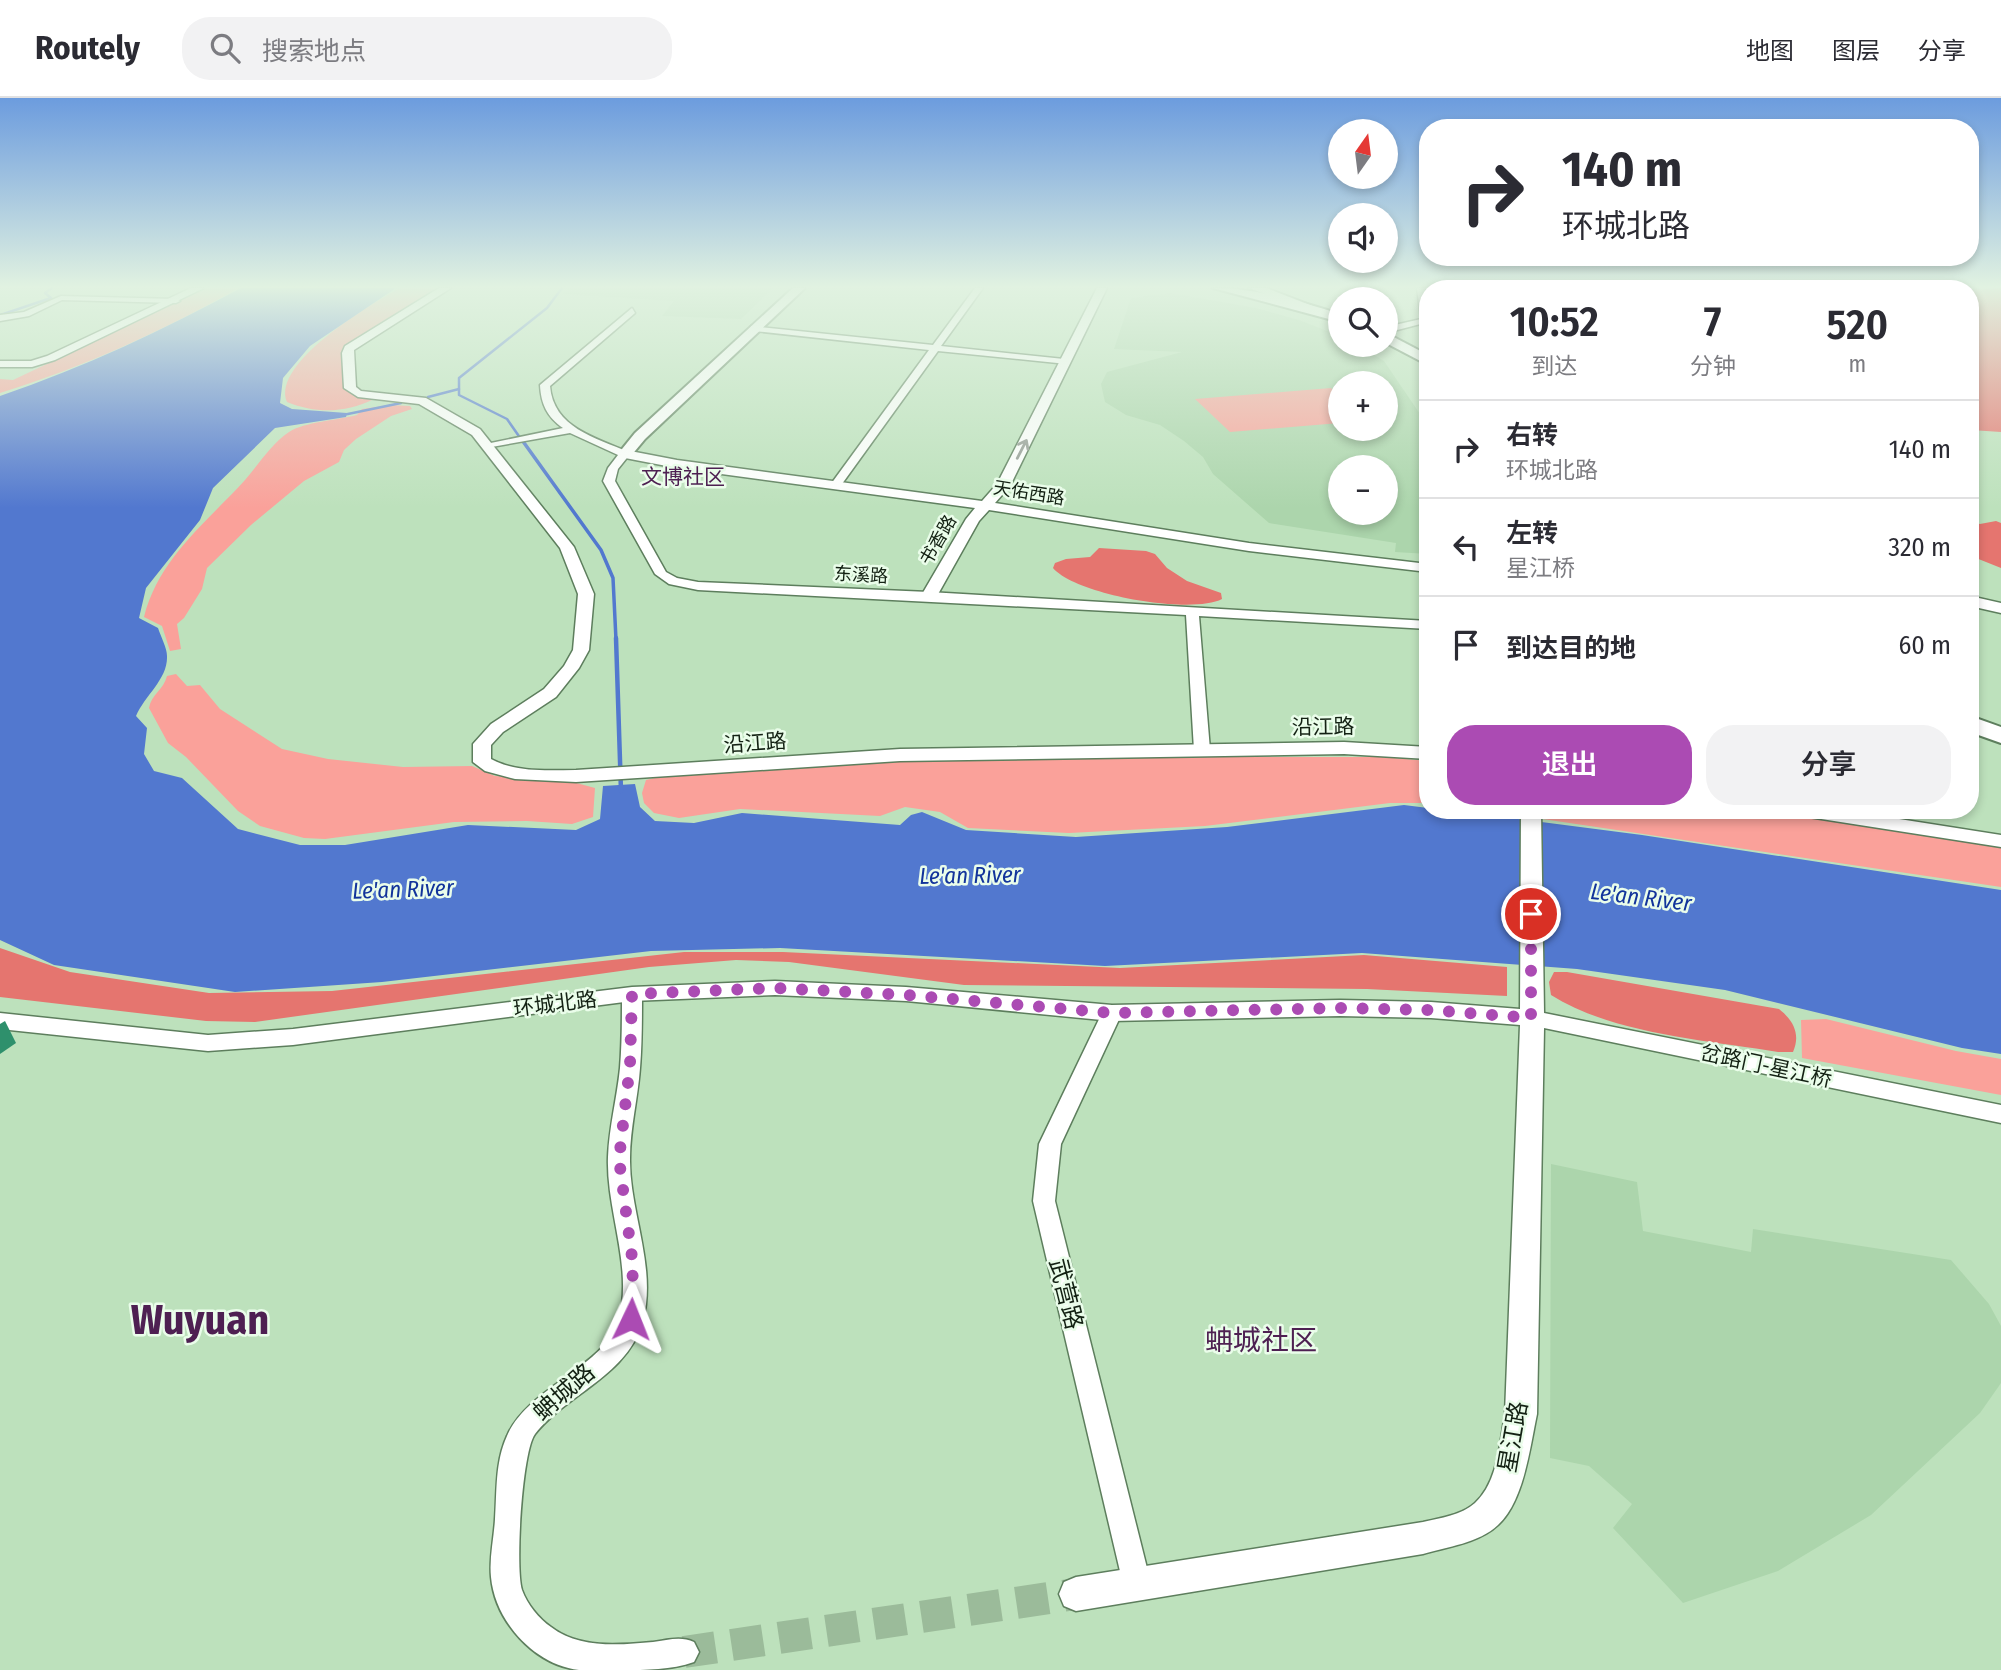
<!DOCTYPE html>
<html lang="zh">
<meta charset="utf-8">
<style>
body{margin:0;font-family:"Fira Sans Condensed","Noto Sans SC",sans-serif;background:#f2f2f3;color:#2b2b33;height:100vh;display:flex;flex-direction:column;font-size:26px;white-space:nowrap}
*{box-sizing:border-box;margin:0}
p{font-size:23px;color:#7c7c81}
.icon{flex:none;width:38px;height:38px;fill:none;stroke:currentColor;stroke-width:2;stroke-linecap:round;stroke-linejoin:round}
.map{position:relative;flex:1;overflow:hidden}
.side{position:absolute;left:1419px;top:182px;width:560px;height:539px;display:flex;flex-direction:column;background:#fff;border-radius:28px;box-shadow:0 4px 10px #0003}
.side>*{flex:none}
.hud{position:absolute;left:1419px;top:21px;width:560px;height:147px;border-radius:28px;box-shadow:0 4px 10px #0003;background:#fff;color:#2b2b33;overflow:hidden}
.needle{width:46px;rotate:14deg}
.tools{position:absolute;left:1328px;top:21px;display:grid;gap:14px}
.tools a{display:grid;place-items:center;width:70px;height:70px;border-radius:50%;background:#fff;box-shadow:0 4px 10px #0003;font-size:35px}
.pin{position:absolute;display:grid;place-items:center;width:60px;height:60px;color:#fff;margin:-30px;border:4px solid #fff;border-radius:50%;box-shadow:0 2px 7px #0007}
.me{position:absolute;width:77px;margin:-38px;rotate:2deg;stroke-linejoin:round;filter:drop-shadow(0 0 5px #0008)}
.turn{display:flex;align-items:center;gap:24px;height:147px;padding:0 28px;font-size:32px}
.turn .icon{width:91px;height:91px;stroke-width:2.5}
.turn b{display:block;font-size:49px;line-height:60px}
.eta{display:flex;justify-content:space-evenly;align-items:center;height:119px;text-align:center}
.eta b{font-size:42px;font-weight:600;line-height:49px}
.action{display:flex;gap:14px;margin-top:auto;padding:14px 28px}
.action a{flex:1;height:80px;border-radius:28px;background:#ab4bb3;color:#fff;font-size:28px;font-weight:600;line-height:80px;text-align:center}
.action a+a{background:#f2f2f3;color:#2b2b33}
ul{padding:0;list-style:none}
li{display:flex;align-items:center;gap:21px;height:98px;padding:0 28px;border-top:2px solid #e1e1e2}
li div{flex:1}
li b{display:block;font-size:26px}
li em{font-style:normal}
header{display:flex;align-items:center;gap:42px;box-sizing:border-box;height:98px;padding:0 35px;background:#fff;border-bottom:2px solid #e1e1e2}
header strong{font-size:33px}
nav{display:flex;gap:38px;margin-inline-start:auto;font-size:24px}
.search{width:490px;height:63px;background:#f2f2f3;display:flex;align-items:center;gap:18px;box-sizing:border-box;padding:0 24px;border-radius:28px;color:#7c7c81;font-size:26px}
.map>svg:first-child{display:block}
</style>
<header>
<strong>Routely</strong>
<div class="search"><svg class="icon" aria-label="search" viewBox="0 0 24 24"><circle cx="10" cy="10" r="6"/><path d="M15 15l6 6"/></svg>搜索地点</div>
<nav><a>地图</a><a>图层</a><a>分享</a></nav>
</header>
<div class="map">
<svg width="2001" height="1572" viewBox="0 0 2001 1572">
<rect width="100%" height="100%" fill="#bde1bc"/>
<g fill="#acd5ac" fill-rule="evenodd">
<path d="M 569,190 L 773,190 L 741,221 L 662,218 L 674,203 L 563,196 Z"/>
<path d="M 1170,195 L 1256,210 L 1299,222 L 1340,238 L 1340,247 L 1358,247 L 1384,263 L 1420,316 L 1428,320 L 1428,440 L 1424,440 L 1428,443 L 1428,456 L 1395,454 L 1396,445 L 1269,425 L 1213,376 L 1203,359 L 1184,343 L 1160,327 L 1126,317 L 1105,304 L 1101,286 L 1107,274 L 1182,254 L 1114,251 L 1131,200 ZM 1340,285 L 1386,285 L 1386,331 L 1340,331 ZM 1340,369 L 1386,369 L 1386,415 L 1340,415 Z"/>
<path d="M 1551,1066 L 1637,1084 L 1643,1133 L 1751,1154 L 1753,1131 L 1951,1162 L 1989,1206 L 2001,1228 L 2001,1285 L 1980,1315 L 1871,1417 L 1778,1473 L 1683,1505 L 1613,1430 L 1632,1406 L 1589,1368 L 1550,1360 Z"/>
</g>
<g fill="#faa19a">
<path d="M 207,190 L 239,190 C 162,233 84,269 0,295 L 0,281 L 13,282 Z"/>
<path d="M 400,190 L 445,190 L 347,250 L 347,291 L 374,301 C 345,315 317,316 287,304 C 271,265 371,206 400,190 Z"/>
<path d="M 1331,290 L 1340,297 L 1340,325 L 1230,334 L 1195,301 Z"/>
<path d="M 390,307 L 410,308 L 412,311 L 391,318 L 356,341 L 344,352 L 339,364 L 304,383 L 251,427 L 207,470 L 202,491 L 184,520 L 177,526 L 181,551 L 170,553 L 162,528 L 144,519 C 159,460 206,425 245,382 C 258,367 272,345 289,334 C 304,324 338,322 357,317 L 362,311 Z"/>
<path d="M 176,576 L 187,588 L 200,587 L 220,611 L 282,651 L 328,661 L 403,669 L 472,668 L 495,678 L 569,683 L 595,690 L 593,719 L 572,726 L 527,723 L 454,724 L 325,741 L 304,740 L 260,728 L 238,713 L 186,659 L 168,645 L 149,610 C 151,597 164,591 167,578 Z"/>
<path d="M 1062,659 L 1382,659 L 1428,663 L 1428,705 L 1390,705 L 1205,728 L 1069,735 L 968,730 L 940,714 L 905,709 L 880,718 L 740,711 L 679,720 L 654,715 L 644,705 L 642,695 L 646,682 L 659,679 L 899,661 Z"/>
<path d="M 1481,712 L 1774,712 L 2001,748 L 2001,789 Z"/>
<path d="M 1826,921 L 1956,953 L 2001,961 L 2001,997 L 1802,960 L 1801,922 Z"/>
</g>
<g fill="#e5756f">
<path d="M 2001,190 L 2001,334 L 1971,332 L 1970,191 L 1958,191 Z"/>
<path d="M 1996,423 L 2001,425 L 2001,470 L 1971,458 L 1971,424 L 1980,426 Z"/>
<path d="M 1099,450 L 1146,453 L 1155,456 L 1167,470 L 1187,483 L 1221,495 L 1222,501 C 1191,517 1076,497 1053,470 L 1055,465 L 1066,461 L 1090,459 Z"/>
<path d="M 0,850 L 70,874 L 209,895 L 332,893 L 684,854 L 783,854 L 1120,870 L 1364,857 L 1507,869 L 1507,898 L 1367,891 L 964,887 L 789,864 L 736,862 L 649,869 L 255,924 L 206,923 L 0,899 Z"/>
<path d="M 1554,874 L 1567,874 L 1779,911 C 1793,922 1801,936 1793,954 L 1778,954 C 1706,942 1613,936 1551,897 L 1549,884 Z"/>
</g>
<path fill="#5278cf" d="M 241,190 L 396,190 L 310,248 L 283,280 L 280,305 L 292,311 L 347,315 L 346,319 L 275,330 L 213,390 L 200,422 L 146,490 L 139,520 L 158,530 C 161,539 167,550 167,558 C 168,581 145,597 136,618 L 147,630 L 144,656 L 154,673 L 182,680 L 238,731 L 300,747 L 345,747 L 468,727 L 576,732 L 600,721 L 603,688 L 635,686 L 640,709 L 655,723 L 694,725 L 742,715 L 900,727 L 911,717 L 922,714 L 966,732 L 1076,739 L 1227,729 L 1404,707 L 1428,710 L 1428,712 L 1448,712 L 1642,737 L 2001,792 L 2001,956 L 1962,950 L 1725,892 L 1577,871 L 1362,855 L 1105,868 L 780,850 L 651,853 L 382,884 L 235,894 L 54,867 L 0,842 L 0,298 C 85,269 163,232 241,190 Z"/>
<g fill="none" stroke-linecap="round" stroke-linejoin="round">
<g stroke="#5278cf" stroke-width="2.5">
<path d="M 0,217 L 51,200 L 45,195 L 52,190"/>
<path d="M 428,299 L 459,291"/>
<path d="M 343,317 L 401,305"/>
<path d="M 523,344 L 507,321 L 459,297 L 459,280 L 547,210 L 562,190"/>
</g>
<path stroke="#5278cf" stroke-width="3.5" d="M 522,342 L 601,452 L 613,480 L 616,542"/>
<path stroke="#5278cf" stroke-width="4.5" d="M 616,540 L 621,693"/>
<path stroke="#9bbb9a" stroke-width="32" stroke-dasharray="32 16" stroke-linecap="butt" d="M 684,1554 L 1076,1496"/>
<g stroke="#5d7e5d" stroke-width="3">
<g id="minor">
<path d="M 975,190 L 983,190 L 941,248 L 1064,261 L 1067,262 L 1067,266 L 938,253 L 839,390 L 831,390 L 831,386 L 929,252 L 754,233 L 751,228 L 933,247 Z"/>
<path d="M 1417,190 L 1425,190 L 1428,224 L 1386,235 L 1386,229 L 1421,221 Z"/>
<path d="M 61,198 L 176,201 L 180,203 L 176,205 L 62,202 L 29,218 L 0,223 L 0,217 L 24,214 Z"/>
<path d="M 632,210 L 635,215 L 550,288 C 553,329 595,340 629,354 L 630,356 L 618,371 L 615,383 L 666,474 L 677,480 L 698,484 L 929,494 L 1428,523 L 1428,531 L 1199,518 L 1210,652 L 1202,657 L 1194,652 L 1186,517 L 698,492 L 669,486 L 655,476 L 603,383 L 608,370 L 618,357 L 570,335 L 486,350 L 481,347 L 563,330 C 547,319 541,306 540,287 Z"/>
<path d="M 632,890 L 639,892 L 642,896 C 642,921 642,946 640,970 C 638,1000 630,1030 630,1060 C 629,1113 657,1169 643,1222 C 629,1277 568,1295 535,1336 C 522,1353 515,1470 522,1492 C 527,1506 539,1521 551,1529 C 579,1551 620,1547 653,1544 C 668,1542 681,1538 694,1544 L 699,1554 L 694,1564 C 671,1572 646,1572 622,1572 C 608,1572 593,1572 579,1572 C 534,1567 495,1523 491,1479 C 489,1460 494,1440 495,1421 C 497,1393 495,1364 507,1338 C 528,1289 606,1268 619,1222 C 633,1168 606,1113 608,1059 C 609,1029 617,1000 620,970 C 622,945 622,921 622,896 L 625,892 Z"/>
<path d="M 1112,909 L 1119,910 L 1122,915 L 1061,1046 L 1055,1103 L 1151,1486 L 1147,1496 L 1137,1500 L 1127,1496 L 1123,1486 L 1033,1103 L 1039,1046 L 1102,915 L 1105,910 Z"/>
</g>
</g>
<g stroke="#5d7e5d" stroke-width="3">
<g id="tertiary">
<path d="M 191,190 L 204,190 L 55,262 L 32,269 L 0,269 L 0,263 L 31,263 L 47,258 Z"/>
<path d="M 439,190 L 451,190 L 354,252 L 356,289 L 361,293 L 426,300 L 480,331 L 574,449 L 594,496 L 589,552 L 579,570 L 556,599 L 503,634 L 491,647 L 491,661 C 517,675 548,672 576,672 L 900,651 L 1344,644 L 1428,649 L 1428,661 L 1344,656 L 900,663 L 576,684 L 515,681 L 485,673 L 473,664 L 473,646 L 491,626 L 544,591 L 564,568 L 573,552 L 578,496 L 560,450 L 472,337 L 419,306 L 358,299 L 344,290 L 342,255 L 345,248 Z"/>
<path d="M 1097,190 L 1107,190 L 1010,388 L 995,405 L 1249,445 L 1428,466 L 1428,474 L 1249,453 L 989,412 L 979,423 L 937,498 L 929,503 L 921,498 L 966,421 L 975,410 L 677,370 L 625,360 L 619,356 L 625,352 L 677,362 L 982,403 L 997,386 Z"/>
<path d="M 1789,190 L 1799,190 L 1788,191 Z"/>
<path d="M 1970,498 L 2001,505 L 2001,515 L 1970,508 Z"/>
<path d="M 1521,712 L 1541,712 L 1544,915 L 2001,1007 L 2001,1025 L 1544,930 L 1537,1316 C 1530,1349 1524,1403 1498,1427 C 1479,1445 1447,1449 1423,1456 L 1076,1513 L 1064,1508 L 1059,1496 L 1064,1484 L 1076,1479 L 1423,1424 C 1440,1420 1462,1417 1475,1405 C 1498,1384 1500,1344 1505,1316 L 1520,927 L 1431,920 L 1340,918 L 1112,923 L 906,903 L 775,897 L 632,903 L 293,947 L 208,953 L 0,931 L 0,915 L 208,937 L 293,931 L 632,889 L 775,883 L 906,889 L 1112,907 L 1340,902 L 1431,904 L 1520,911 Z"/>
<path d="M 1792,712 L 1842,712 L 2001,737 L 2001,749 L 1802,718 Z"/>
</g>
</g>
<g stroke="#5d7e5d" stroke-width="4">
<g id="secondary">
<path d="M 793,190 L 805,190 L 645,341 L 630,359 L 620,359 L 618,356 L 635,335 Z"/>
<path d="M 1249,190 L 1266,190 L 1315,209 L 1305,211 Z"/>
</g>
</g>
<g stroke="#5d7e5d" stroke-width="4">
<g id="primary">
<path d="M 1213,190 C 1257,190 1298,203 1340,216 L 1340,224 Z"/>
<path d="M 1386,235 L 1428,257 L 1428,267 L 1386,245 Z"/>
<path d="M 1970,618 L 2001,629 L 2001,645 L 1970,634 Z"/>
</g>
</g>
<use href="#minor" fill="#fff" fill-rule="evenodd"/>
<use href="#tertiary" fill="#fff" fill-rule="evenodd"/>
<use href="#secondary" fill="#fff" fill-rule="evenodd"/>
<use href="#primary" fill="#fff" fill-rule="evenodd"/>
</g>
<path fill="#2e906c" d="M 5,923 L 16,945 L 0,956 L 0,926 Z"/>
<defs><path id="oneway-shaft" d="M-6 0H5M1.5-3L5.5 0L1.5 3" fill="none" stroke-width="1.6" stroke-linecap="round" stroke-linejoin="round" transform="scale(1.75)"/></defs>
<use stroke="#959b95" href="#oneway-shaft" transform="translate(1022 351) rotate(-63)"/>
<linearGradient id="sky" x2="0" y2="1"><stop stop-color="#6c9cde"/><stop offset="0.46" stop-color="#e1f2e1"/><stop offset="1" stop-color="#e1f2e1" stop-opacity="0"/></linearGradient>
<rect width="2001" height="410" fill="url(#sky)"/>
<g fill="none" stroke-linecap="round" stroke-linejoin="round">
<path stroke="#ab4bb3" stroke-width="12" stroke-dasharray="0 21.6" d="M 631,1221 L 633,1167 L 619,1061 L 630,967 L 632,896 L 775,890 L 906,897 L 1112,915 L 1340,910 L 1431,912 L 1531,920 L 1531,816"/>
</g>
<g text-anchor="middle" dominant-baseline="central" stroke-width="5" stroke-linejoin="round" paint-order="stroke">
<g font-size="18" fill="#132113" stroke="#eafdea">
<text transform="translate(1029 395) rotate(9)">天佑西路</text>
<text transform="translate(938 442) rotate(-60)">书香路</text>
<text transform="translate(861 477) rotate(3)">东溪路</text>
</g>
<g font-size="21" fill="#4e2052" stroke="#eafdea">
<text x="683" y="379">文博社区</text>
</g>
<g font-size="21" fill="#132113" stroke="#eafdea">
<text transform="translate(1323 629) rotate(-1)">沿江路</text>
<text transform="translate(755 645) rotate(-4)">沿江路</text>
<text transform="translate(555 906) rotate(-7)">环城北路</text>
<text transform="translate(1766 968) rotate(12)">岔路门-星江桥</text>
</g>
<g font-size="23" font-style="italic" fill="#12349b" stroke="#eafdea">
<text transform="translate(970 777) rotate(-1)">Le'an River</text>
<text transform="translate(403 791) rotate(-2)">Le'an River</text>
<text transform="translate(1641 799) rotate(7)">Le'an River</text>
</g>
<g font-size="24" fill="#132113" stroke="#eafdea">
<text transform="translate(1066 1196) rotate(76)">武营路</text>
<text transform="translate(564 1294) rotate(-41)">蚺城路</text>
<text transform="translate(1513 1339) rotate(-80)">星江路</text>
</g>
<g font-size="28" fill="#4e2052" stroke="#eafdea">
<text x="1261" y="1242">蚺城社区</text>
</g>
<g font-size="42" font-weight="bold" fill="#4e2052" stroke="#eafdea">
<text x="200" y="1222">Wuyuan</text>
</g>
</g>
</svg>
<div class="tools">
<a><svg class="needle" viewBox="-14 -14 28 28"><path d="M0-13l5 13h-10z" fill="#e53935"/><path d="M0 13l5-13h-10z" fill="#7c7c81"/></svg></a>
<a><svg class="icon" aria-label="sound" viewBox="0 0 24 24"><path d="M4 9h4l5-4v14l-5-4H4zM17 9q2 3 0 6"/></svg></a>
<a><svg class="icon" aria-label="search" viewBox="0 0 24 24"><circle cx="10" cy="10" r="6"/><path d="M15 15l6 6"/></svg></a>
<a>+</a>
<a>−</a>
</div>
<div class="pin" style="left:1531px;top:816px;background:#d93025"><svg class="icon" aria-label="arrive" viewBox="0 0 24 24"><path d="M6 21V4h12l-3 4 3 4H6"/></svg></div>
<svg class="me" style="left:631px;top:1221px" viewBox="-20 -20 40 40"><path d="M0-17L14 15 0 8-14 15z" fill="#ab4bb3" stroke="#fff" stroke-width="4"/></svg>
<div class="hud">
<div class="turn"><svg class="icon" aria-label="right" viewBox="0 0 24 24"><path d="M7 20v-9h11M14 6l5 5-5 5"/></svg><div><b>140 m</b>环城北路</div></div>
</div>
<section class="side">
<div class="eta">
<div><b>10:52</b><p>到达</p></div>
<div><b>7</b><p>分钟</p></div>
<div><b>520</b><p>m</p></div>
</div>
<ul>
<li><svg class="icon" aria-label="right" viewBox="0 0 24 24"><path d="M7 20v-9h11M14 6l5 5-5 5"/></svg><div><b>右转</b><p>环城北路</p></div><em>140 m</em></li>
<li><svg class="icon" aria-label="left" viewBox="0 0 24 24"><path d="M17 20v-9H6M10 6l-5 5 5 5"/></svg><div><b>左转</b><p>星江桥</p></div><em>320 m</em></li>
<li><svg class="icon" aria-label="arrive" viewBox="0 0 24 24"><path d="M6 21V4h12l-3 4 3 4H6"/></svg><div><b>到达目的地</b></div><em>60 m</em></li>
</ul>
<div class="action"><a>退出</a><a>分享</a></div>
</section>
</div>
